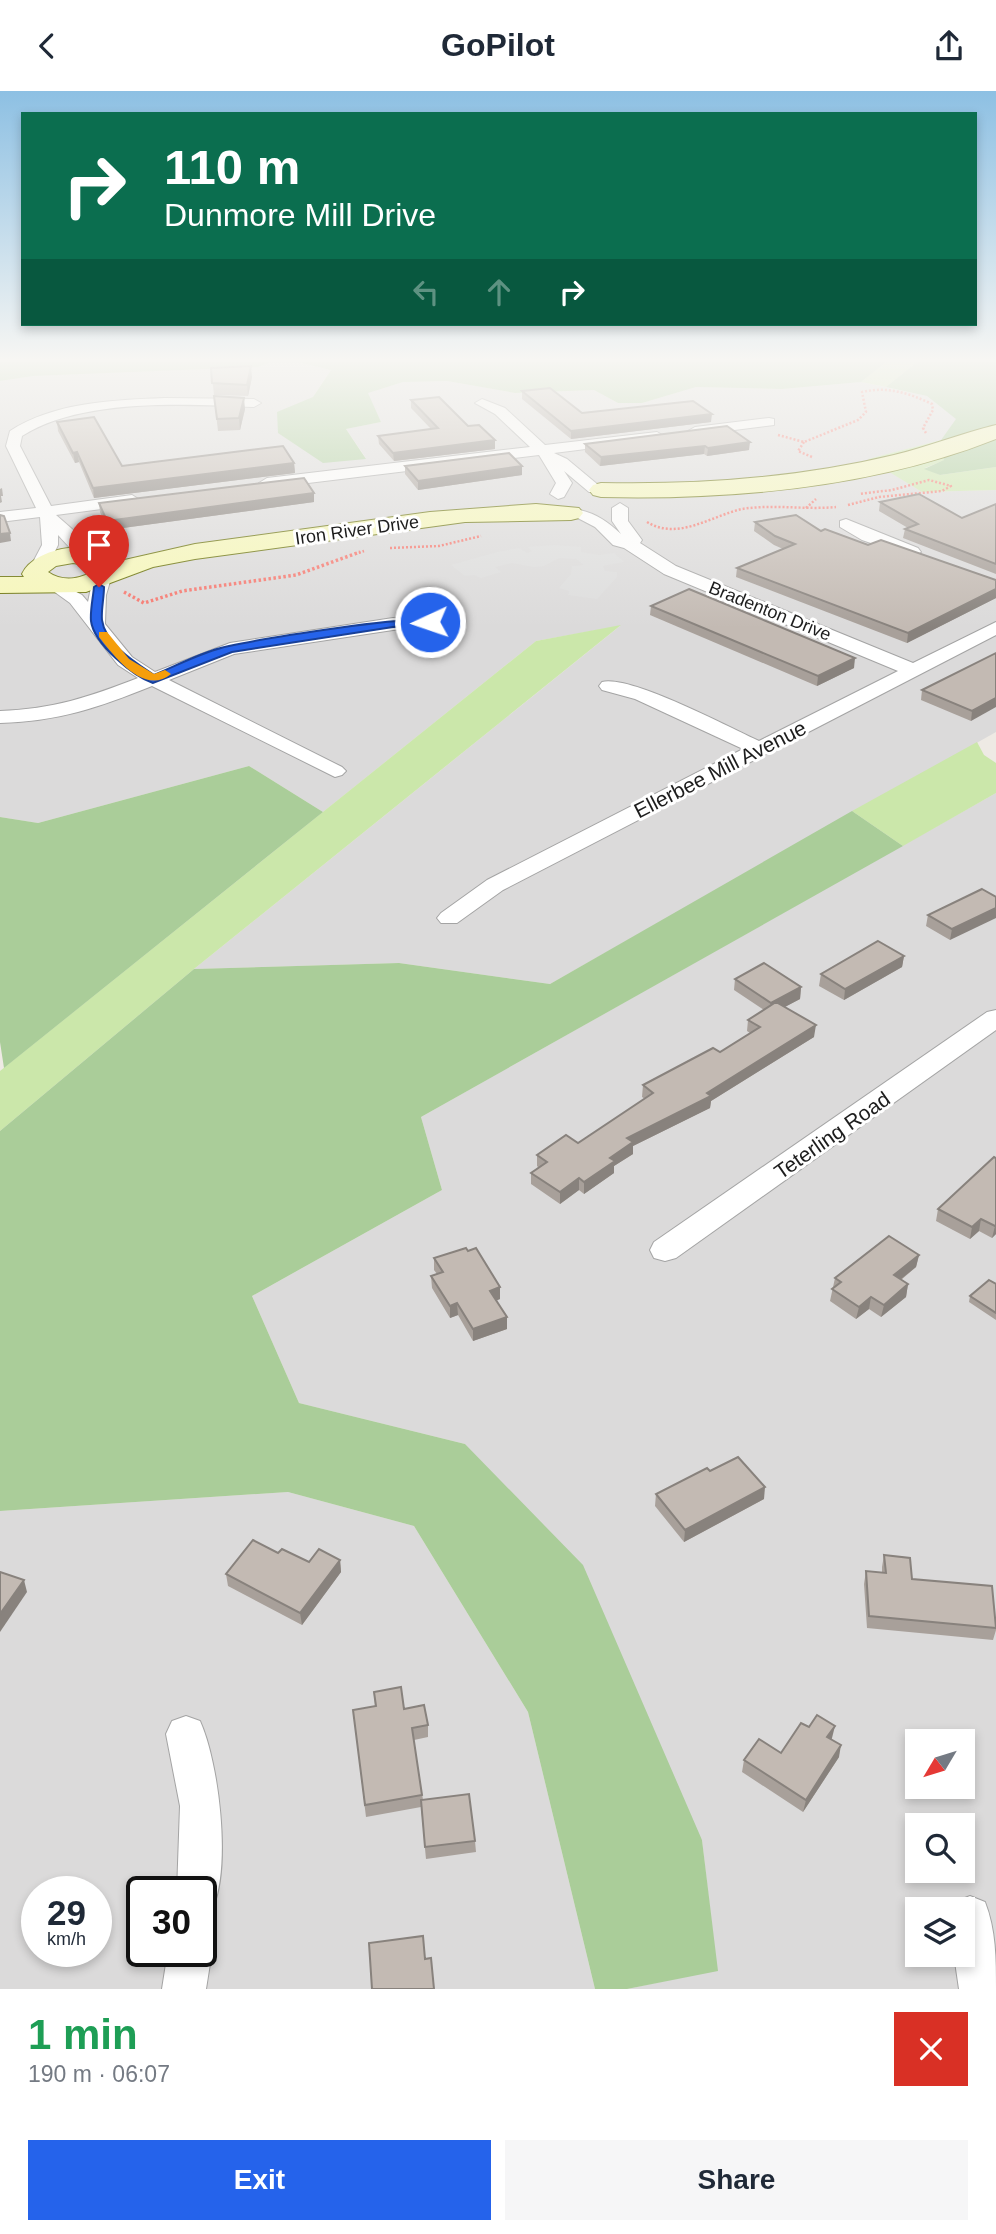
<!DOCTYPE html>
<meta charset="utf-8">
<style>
body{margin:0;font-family:Arial,sans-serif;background:#f6f6f7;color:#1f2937;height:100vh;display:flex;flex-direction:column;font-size:26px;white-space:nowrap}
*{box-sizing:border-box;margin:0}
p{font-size:23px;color:#747a83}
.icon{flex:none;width:38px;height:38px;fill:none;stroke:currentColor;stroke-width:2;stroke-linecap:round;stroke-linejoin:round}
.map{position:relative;height:1898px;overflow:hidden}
.panel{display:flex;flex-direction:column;background:#fff;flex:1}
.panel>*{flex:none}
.top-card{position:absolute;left:21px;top:21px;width:956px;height:214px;border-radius:0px;box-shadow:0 4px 10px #0003;background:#0b6e4f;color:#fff;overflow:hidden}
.needle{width:46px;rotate:232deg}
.buttons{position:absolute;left:905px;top:1638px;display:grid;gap:14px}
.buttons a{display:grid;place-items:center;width:70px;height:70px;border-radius:0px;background:#fff;box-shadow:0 4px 10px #0003;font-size:35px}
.speed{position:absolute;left:21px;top:1785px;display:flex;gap:14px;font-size:35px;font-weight:700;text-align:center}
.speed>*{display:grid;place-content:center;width:91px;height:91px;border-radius:50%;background:#fff;box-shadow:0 4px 10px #0003;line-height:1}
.speed small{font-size:18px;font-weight:400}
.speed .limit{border:4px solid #111;border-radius:10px;background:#fff;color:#111}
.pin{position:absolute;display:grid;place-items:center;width:60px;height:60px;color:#fff;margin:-72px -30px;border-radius:50% 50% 50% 0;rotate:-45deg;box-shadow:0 0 7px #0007}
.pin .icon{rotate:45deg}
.me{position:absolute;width:77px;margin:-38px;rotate:267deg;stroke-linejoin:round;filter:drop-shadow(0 0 5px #0008)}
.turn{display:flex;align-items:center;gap:24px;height:147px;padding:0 28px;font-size:32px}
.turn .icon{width:91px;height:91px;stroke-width:2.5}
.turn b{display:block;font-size:49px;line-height:60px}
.lanes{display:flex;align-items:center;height:66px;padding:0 28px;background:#0003;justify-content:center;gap:35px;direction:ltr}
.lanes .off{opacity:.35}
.round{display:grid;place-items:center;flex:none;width:74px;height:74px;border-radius:0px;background:#f6f6f7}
.overview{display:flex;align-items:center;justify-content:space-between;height:119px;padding:0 28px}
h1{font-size:42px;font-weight:700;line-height:52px;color:#1e9e55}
.primary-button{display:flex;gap:14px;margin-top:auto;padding:14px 28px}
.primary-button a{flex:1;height:80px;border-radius:0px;background:#2563eb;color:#fff;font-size:28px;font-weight:700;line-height:80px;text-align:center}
.primary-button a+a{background:#f6f6f7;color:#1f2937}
header{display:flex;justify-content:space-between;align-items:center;height:91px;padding:0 28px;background:#fff;font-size:32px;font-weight:700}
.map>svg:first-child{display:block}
</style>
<header><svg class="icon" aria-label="back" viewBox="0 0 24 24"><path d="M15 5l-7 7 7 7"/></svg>GoPilot<svg class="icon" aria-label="share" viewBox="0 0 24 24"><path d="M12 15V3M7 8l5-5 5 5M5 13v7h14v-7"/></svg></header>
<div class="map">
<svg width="996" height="1898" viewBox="0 0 996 1898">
<rect width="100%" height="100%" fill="#eeeae4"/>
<g fill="#dbdada" fill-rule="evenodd">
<path d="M 270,271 L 298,271 L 331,278 L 313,306 L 366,367 L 346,338 L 381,331 L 367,302 L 403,291 L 447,290 L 515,302 L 594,299 L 618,312 L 642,312 L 696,296 L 782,298 L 861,291 L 927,305 L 957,328 L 941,349 L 869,368 L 922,401 L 996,399 L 996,641 L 550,893 L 399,872 L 194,878 L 620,535 L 536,550 L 323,721 L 249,675 L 38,732 L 0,726 L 0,290 L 33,285 L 258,276 Z"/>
<path d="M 996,702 L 996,1898 L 627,1898 L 717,1879 L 702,1749 L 465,1353 L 299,1312 L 252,1205 L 442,1099 L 421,1026 ZM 917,1650 L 962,1650 L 962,1696 L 917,1696 ZM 917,1734 L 962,1734 L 962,1780 L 917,1780 ZM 917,1818 L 962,1818 L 962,1864 L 917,1864 Z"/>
<path d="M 288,1401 L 414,1435 L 528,1621 L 595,1898 L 0,1898 L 0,1420 ZM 37,1801 L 96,1801 L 96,1860 L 37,1860 ZM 142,1801 L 201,1801 L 201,1860 L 142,1860 Z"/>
</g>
<g fill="#cbe7aa">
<path d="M 886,271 L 917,271 L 886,296 L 861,291 Z"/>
<path d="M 941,349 L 945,369 L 925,377 L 940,384 L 996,376 L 996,399 L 922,401 L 868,368 Z"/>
<path d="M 621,534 L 194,878 L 0,1040 L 0,980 L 536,550 Z"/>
<path d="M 977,651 L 984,664 L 996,672 L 996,702 L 903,755 L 852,720 Z"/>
</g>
<g fill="#aacd99">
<path d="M 0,271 L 270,271 L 258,276 L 33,285 L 0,290 Z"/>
<path d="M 298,271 L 886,271 L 861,291 L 782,298 L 696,296 L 642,312 L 618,312 L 594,299 L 515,302 L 447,290 L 403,291 L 368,302 L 381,331 L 346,338 L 366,368 L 323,372 L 278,342 L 277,321 L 313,306 L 331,279 Z"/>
<path d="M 917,271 L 996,271 L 996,376 L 940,384 L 924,378 L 944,369 L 941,349 L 956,328 L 927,305 L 886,296 Z"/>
<path d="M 249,675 L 323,721 L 4,977 L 0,951 L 0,726 L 38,732 Z"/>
<path d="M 852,720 L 903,755 L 421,1026 L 442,1099 L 252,1205 L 299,1312 L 465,1353 L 583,1474 L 702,1749 L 718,1880 L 627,1898 L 595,1898 L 528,1621 L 414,1435 L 288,1401 L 0,1420 L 0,1040 L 194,878 L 399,872 L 550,893 Z"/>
</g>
<path fill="#ddd" d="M 554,454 L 581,456 L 581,461 L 599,464 L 614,462 L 624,471 L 603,475 L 605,480 L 617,481 L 617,486 L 597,508 L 568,504 L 569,500 L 559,497 L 571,483 L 572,475 L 584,474 L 576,468 L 559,467 L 544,475 L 534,476 L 512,472 L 495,476 L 501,481 L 481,487 L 474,484 L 465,485 L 451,474 L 497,461 L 519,457 L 527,462 L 532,460 L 528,456 Z"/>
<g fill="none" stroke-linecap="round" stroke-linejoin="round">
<g stroke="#a4a4a4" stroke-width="2">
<g id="street">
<path d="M 165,307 L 254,308 L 261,312 L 254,316 C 186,313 81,307 22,345 L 20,355 L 51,415 L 132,404 L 140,409 L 132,414 L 56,424 L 103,465 L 100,469 C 83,473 69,456 58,444 L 58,454 L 47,477 L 35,477 L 32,473 L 42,454 L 40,426 L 0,431 L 0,421 L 36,417 L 6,355 L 10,340 C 55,311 113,309 165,307 Z"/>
<path d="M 482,308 L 505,317 L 545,354 L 657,341 L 664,345 L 657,349 L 554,362 L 567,368 L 603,398 L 601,401 L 589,401 L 564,380 L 572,392 L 564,406 L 558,408 L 550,403 L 556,392 L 539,364 L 267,397 L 259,392 L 267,387 L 530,356 L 495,323 L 475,312 Z"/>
<path d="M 769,327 L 774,328 L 774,334 L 695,344 L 688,340 L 695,336 Z"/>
<path d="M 620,412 L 628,417 L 628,430 L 642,449 L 640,452 L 676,475 L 913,572 L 996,531 L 996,544 L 503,799 L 457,832 L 441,832 L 437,827 L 441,822 L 487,789 L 743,658 L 635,608 L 602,599 L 599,595 L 602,591 C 631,584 728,636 759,650 L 898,580 L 664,483 L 624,457 L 613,454 L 595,436 L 572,424 L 580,419 C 597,423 608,431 621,443 L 612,430 L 612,417 Z"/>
<path d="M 846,428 L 918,457 L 921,461 L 912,466 L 862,449 L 840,436 L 840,430 Z"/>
<path d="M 102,482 L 111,487 L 106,504 L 105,533 L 132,566 L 155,581 L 230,552 L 393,527 L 446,525 L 455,530 L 446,535 L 393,539 L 234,563 L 169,589 L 342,676 L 346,680 L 342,684 L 335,686 L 152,595 C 97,617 60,630 0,632 L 0,620 C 53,618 89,606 138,587 L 118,574 L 70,512 L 45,494 L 54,489 L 82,504 L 88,511 L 93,487 Z"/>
<path d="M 996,919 L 996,939 L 676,1167 L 665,1170 L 654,1167 L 650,1159 L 654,1151 L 987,921 Z"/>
<path d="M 186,1625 L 200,1630 C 219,1672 231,1774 213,1816 L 201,1821 L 201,1801 L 177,1801 L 180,1715 L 166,1643 L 172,1630 Z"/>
<path d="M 970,1805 L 985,1811 C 996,1839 996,1868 996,1898 L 959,1898 L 954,1864 L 962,1864 L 962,1818 L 952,1818 L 955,1811 Z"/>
<path d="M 201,1843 L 205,1845 L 212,1860 L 206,1898 L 162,1898 L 168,1860 L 201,1860 Z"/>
</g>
</g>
<g stroke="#697108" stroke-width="2">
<g id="secondary">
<path d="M 996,334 L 996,348 C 873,397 732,409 601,406 L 593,404 L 589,399 L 593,394 L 601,392 C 699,394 798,387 894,364 C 928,356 962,342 996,334 Z"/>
<path d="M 536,413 L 579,417 L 583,422 L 579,427 L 571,429 L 465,431 L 195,468 L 153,476 L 86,501 L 0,502 L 0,486 L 24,486 L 22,483 C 36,454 99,447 120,470 L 195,453 L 430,421 ZM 73,472 L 98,476 C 84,488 64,492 48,481 L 56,475 Z"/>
</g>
</g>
<g stroke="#f6766d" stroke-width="2.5" stroke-dasharray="2 2" stroke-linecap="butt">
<path d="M 778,344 L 804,351 L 858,329 L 866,321 L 862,301 C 887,295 909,302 932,313 L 933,319 L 923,337 L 926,342"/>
<path d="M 804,351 L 798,360 L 812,366"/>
<path d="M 848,414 L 879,406 L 942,400 L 951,395 L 929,389 L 892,399 L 859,403"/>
<path d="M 806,417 L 816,408"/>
<path d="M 647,431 C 678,450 711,425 742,418 C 773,413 805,419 836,416"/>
<path d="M 390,457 L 439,455 L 481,445"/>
<path d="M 355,463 L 364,460"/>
</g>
<path stroke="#f6766d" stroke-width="3.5" stroke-dasharray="2.5 2.5" stroke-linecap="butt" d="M 124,501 L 144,512 L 182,500 L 296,484 L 360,461"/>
<use href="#street" fill="#fff" fill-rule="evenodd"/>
<use href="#secondary" fill="#f6f7b8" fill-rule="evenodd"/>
</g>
<g fill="#a8a09a">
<path d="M 211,277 L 252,286 L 248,305 L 214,304 Z"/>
<path d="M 522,300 L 582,322 L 711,331 L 571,348 L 522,308 Z"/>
<path d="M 214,305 L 245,318 L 240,339 L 218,340 Z"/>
<path d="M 411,309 L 495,358 L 394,370 L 379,353 L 378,345 L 431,338 L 411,317 Z"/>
<path d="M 57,331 L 122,375 L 294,372 L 295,382 L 94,407 L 79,371 L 75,372 L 58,340 Z"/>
<path d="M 727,335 L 749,359 L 707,365 L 704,363 L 600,375 L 585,361 L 585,353 Z"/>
<path d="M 405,375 L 522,384 L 418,399 L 405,383 Z"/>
<path d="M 314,402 L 314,411 L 108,439 L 100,421 L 99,412 Z"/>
<path d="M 880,411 L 962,427 L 996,413 L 996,483 L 903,447 L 905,438 L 908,437 L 879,420 Z"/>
<path d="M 755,431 L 821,440 L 996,489 L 996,507 L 907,552 L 736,486 L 737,477 L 783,458 L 774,454 L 754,440 Z"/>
<path d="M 651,515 L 854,577 L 817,595 L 650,524 Z"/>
<path d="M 996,562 L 971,630 L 921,609 L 922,599 Z"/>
<path d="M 982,798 L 950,849 L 926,835 L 928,824 Z"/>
<path d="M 904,865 L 902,876 L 844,909 L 819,895 L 821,883 Z"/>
<path d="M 735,888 L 801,896 L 800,908 L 784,916 L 814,946 L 711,1010 L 710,1017 L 633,1055 L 633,1063 L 614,1075 L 614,1082 L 584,1103 L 579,1099 L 560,1113 L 531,1093 L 531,1082 L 539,1077 L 537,1075 L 537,1064 L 578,1052 L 645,1008 L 642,1006 L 643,994 L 720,961 L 750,942 L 747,940 L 748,929 L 764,919 L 734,899 Z"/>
<path d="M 996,1067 L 996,1143 L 992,1147 L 979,1140 L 970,1148 L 936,1130 L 938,1118 Z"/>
<path d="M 919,1164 L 916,1176 L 901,1189 L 908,1193 L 906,1206 L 881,1226 L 869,1218 L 856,1228 L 830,1210 L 835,1187 Z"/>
<path d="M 434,1167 L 500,1196 L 500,1208 L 497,1209 L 507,1238 L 473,1250 L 458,1224 L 450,1227 L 432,1197 L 431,1185 L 437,1183 L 434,1179 Z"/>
<path d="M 996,1193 L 996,1229 L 969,1211 L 970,1205 Z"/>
<path d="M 710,1380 L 764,1408 L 684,1451 L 655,1415 L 656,1403 Z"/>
<path d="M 278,1462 L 309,1471 L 340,1469 L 341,1481 L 302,1534 L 228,1495 L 226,1483 Z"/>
<path d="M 884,1464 L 912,1488 L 996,1531 L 996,1539 L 993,1549 L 867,1537 L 864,1493 L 866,1480 L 882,1482 L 882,1476 Z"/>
<path d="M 374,1601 L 404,1618 L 428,1634 L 428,1646 L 414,1649 L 423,1709 L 475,1750 L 476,1761 L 426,1768 L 421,1716 L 366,1726 L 353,1619 L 375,1616 Z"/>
<path d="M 832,1647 L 832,1648 L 839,1666 L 803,1721 L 742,1681 L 744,1669 L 781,1662 Z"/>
</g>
<g fill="#88827d">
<path d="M 251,275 L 252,286 L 248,305 L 247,294 Z"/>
<path d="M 244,307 L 245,318 L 240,339 L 239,327 Z"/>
<path d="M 712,323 L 711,331 L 571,348 L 571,340 Z"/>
<path d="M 495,349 L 495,358 L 394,370 L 393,362 Z"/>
<path d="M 750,351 L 749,359 L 707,365 L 708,357 Z"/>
<path d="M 705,355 L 704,363 L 600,375 L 601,366 Z"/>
<path d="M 77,361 L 79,371 L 75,372 L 73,362 Z"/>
<path d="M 294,372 L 295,382 L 94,407 L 93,397 Z"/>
<path d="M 522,375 L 522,384 L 418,399 L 418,390 Z"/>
<path d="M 2,397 L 3,405 L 1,405 L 2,411 L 0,412 L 0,398 Z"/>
<path d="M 314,402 L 314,411 L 108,439 L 107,430 Z"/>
<path d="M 10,442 L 11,450 L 0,452 L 0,443 Z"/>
<path d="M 996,498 L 996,507 L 907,552 L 908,542 Z"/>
<path d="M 855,567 L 854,577 L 817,595 L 818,585 Z"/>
<path d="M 996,607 L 996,616 L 971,630 L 972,620 Z"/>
<path d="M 996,817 L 996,827 L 950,849 L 952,838 Z"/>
<path d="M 904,865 L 902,876 L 844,909 L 845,898 Z"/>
<path d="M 801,896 L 800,908 L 770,924 L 771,912 Z"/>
<path d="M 816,934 L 814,946 L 711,1010 L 710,1017 L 633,1055 L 633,1063 L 614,1075 L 614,1082 L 584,1103 L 584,1091 L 610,1067 L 627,1047 L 707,1002 Z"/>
<path d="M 579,1087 L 579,1099 L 560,1113 L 560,1101 Z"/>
<path d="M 981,1128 L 979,1140 L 970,1148 L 972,1136 Z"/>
<path d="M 996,1134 L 996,1143 L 992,1147 L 995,1135 Z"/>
<path d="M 919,1164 L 916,1176 L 891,1196 L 894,1184 Z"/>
<path d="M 908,1193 L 906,1206 L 881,1226 L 884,1214 Z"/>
<path d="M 500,1196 L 500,1208 L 490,1212 L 490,1200 Z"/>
<path d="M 871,1206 L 869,1218 L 856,1228 L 859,1216 Z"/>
<path d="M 457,1212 L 458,1224 L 450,1227 L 450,1215 Z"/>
<path d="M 507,1226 L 507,1238 L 473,1250 L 473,1238 Z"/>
<path d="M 765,1396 L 764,1408 L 684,1451 L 685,1439 Z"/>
<path d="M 340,1469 L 341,1481 L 302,1534 L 300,1522 Z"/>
<path d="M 24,1489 L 27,1501 L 0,1541 L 0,1523 Z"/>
<path d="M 835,1635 L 832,1647 L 825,1657 L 827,1646 Z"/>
<path d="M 841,1654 L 839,1666 L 803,1721 L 806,1709 Z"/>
</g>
<g fill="#c3bab3" stroke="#88827d" stroke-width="2">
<path d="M 251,275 L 247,294 L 212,292 L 211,277 Z"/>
<path d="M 550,297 L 582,322 L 693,310 L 712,323 L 571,340 L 522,300 Z"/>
<path d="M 214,305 L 244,307 L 239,327 L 217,328 Z"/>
<path d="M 439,306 L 468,335 L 479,334 L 495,349 L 393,362 L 378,345 L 438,337 L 411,309 Z"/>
<path d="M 94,326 L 122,375 L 283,355 L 294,372 L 93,397 L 77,361 L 73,362 L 57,331 Z"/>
<path d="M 727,335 L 750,351 L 708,357 L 705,355 L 601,366 L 585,353 Z"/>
<path d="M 509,362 L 522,375 L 418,390 L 405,375 Z"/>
<path d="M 304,387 L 314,402 L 107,430 L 99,412 Z"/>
<path d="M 919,403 L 962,427 L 996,413 L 996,473 L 905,438 L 918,433 L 880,411 Z"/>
<path d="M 0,424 L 4,425 L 10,442 L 0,443 Z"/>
<path d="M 796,424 L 821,440 L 825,438 L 868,454 L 881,449 L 996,489 L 996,498 L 908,542 L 737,477 L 795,453 L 775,445 L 755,431 Z"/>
<path d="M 689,498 L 855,567 L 818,585 L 651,515 Z"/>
<path d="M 996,562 L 996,607 L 972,620 L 922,599 Z"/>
<path d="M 982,798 L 996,806 L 996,817 L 952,838 L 928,824 Z"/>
<path d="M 878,850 L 904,865 L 845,898 L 821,883 Z"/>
<path d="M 764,872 L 801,896 L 771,912 L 735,888 Z"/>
<path d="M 776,911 L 816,934 L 707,1002 L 711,1005 L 627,1047 L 633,1051 L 610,1067 L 615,1070 L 584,1091 L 579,1087 L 560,1101 L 531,1082 L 547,1071 L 537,1064 L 566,1044 L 578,1052 L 653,1002 L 643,994 L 713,957 L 720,961 L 760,936 L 748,929 Z"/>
<path d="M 994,1066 L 996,1067 L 996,1134 L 995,1135 L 981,1128 L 972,1136 L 938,1118 Z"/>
<path d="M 889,1145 L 919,1164 L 894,1184 L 908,1193 L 884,1214 L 871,1206 L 859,1216 L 832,1198 L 841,1191 L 835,1187 Z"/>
<path d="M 466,1157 L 468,1160 L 476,1157 L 500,1196 L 490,1200 L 507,1226 L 473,1238 L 457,1212 L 450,1215 L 431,1185 L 443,1181 L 434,1167 Z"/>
<path d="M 989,1189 L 996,1193 L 996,1222 L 970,1205 Z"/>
<path d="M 738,1366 L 765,1396 L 685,1439 L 656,1403 L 707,1377 L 710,1380 Z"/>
<path d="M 253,1449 L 278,1462 L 282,1458 L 309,1471 L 319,1458 L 340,1469 L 300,1522 L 226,1483 Z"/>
<path d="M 884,1464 L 910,1467 L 912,1488 L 992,1495 L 996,1537 L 869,1525 L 866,1480 L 886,1482 Z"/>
<path d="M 0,1481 L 24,1489 L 0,1523 Z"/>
<path d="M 401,1596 L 404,1618 L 424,1614 L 428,1634 L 412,1637 L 422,1704 L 365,1714 L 353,1619 L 376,1615 L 374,1601 Z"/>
<path d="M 817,1624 L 835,1635 L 827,1646 L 841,1654 L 806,1709 L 744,1669 L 759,1648 L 781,1662 L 801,1632 L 809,1636 Z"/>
<path d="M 469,1703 L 475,1750 L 425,1756 L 421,1709 Z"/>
<path d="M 423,1845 L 425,1868 L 431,1867 L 434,1898 L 372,1898 L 369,1852 Z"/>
</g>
<linearGradient id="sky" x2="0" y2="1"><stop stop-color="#8dc0e3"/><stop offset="0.5" stop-color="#f7f6f3"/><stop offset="1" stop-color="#f7f6f3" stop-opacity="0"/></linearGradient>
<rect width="996" height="537" fill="url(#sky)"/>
<path fill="#2563eb" stroke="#184099" stroke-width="2" d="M 99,493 L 104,496 C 104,507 101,519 102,529 C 105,553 136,572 154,584 C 178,574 204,560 229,555 C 256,549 422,521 436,531 L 430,534 L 393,536 L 232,561 L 153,592 C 133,585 94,553 91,530 C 90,520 93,507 94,496 Z"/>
<path fill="#f59e0b" d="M 99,541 L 107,541 L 129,568 L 154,583 L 165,579 L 171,583 C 144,605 115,566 99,546 Z"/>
<g text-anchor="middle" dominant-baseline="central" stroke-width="6" stroke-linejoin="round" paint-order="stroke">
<g font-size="18" fill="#1d1d1d" stroke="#fff">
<text transform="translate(357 439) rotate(-8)">Iron River Drive</text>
<text transform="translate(770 520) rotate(22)">Bradenton Drive</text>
</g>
<g font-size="21" fill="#1d1d1d" stroke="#fff">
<text transform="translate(720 678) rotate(-27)">Ellerbee Mill Avenue</text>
<text transform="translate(832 1044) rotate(-35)">Teterling Road</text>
</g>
</g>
</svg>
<div class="buttons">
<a><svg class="needle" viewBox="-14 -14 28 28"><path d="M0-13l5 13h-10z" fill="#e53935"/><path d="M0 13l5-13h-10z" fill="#747a83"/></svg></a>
<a><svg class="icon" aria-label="search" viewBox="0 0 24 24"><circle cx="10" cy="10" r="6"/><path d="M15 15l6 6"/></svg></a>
<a><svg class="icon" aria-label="layers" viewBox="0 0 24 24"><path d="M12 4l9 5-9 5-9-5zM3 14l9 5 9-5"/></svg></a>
</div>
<div class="speed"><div>29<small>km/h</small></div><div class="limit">30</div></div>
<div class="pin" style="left:99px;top:496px;background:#d93025"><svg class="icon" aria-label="arrive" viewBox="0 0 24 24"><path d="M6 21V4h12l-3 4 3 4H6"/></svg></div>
<svg class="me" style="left:430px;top:531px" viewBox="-20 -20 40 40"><circle r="17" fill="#2563eb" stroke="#fff" stroke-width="3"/><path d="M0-11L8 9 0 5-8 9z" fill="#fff"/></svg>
<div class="top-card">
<div class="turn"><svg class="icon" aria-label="right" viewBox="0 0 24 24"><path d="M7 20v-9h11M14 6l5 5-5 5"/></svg><div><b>110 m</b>Dunmore Mill Drive</div></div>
<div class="lanes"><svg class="icon off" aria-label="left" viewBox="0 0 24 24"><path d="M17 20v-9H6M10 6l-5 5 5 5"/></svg><svg class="icon off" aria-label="ahead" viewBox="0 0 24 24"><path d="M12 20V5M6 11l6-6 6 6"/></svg><svg class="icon" aria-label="right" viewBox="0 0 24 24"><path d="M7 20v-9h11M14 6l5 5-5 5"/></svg></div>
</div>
</div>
<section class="panel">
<div class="overview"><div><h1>1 min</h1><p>190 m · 06:07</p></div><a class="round" style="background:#d93025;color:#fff"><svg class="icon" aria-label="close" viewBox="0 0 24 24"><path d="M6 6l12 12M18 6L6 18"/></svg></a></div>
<div class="primary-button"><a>Exit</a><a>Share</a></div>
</section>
